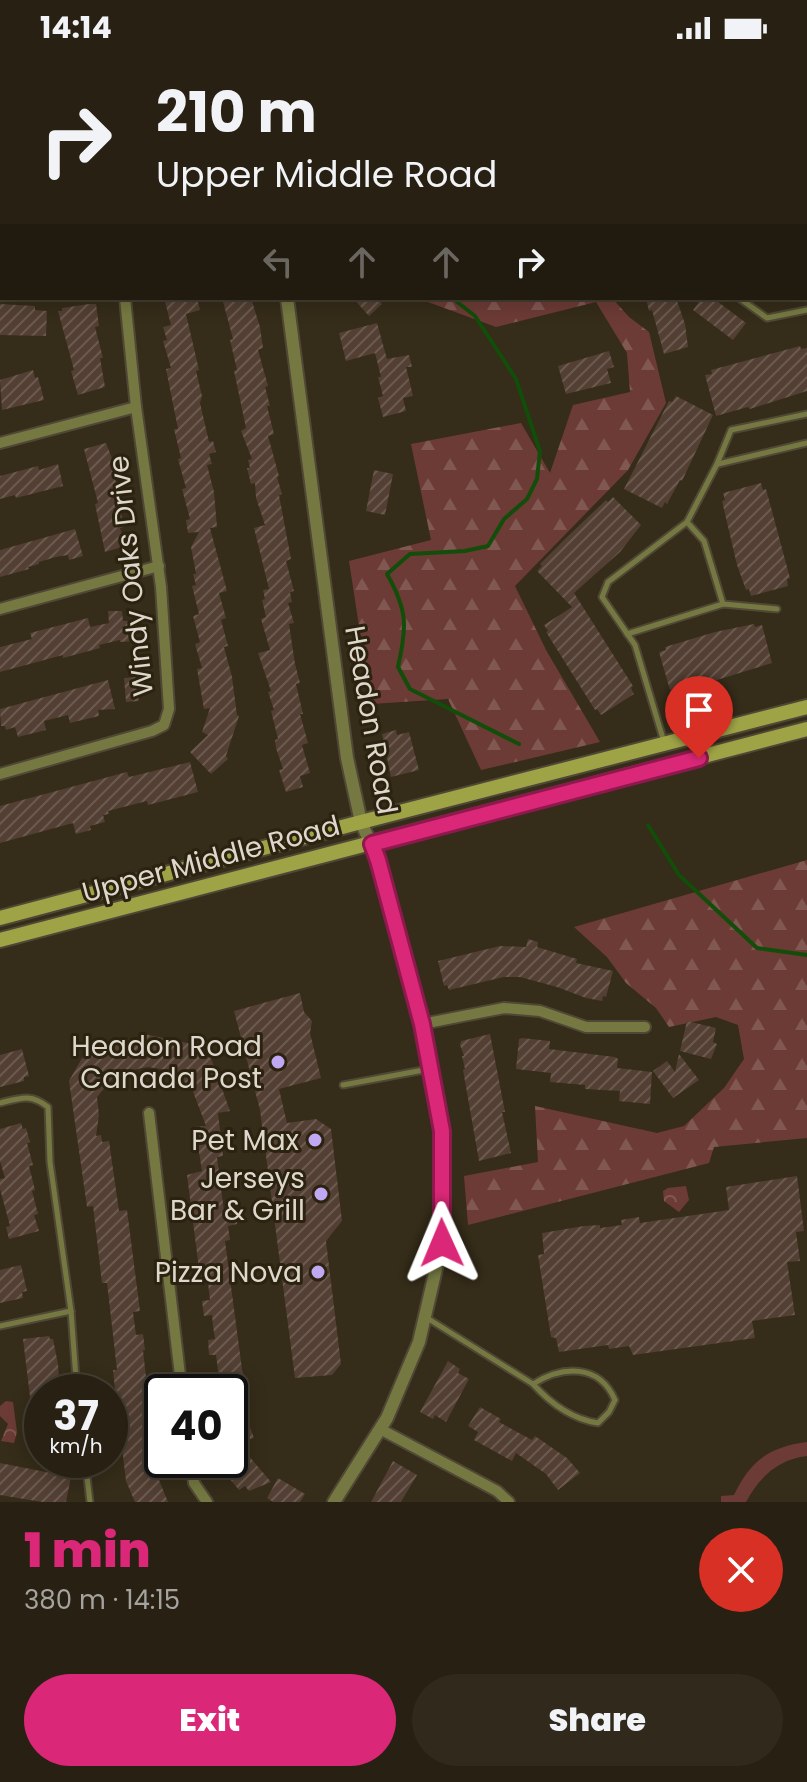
<!DOCTYPE html>
<meta charset="utf-8">
<style>
body{margin:0;font-family:Poppins,sans-serif;background:#30291c;color:#f1f3f6;height:100vh;display:flex;flex-direction:column;font-size:30px;white-space:nowrap}
*{box-sizing:border-box;margin:0}
p{font-size:26px;color:#a5a3a0}
.icon{flex:none;width:44px;height:44px;fill:none;stroke:currentColor;stroke-width:2;stroke-linecap:round;stroke-linejoin:round}
.map{position:relative;height:1446px;overflow:hidden}
.sheet{display:flex;flex-direction:column;background:#282113;flex:1}
.sheet>*{flex:none}
.banner{position:absolute;left:0px;top:0px;width:808px;height:244px;box-shadow:0 4px 20px #0003,0 0 0 2px #443e33;background:#282113;color:#f1f3f6;overflow:hidden}
.speed{position:absolute;left:24px;top:1318px;display:flex;gap:16px;font-size:40px;font-weight:700;text-align:center}
.speed>*{display:grid;place-content:center;width:104px;height:104px;border-radius:50%;background:#282113;box-shadow:0 4px 20px #0003,0 0 0 2px #443e33;line-height:1}
.speed small{font-size:20px;font-weight:400}
.speed .limit{border:4px solid #111;border-radius:12px;background:#fff;color:#111}
.pin{position:absolute;display:grid;place-items:center;width:68px;height:68px;color:#fff;margin:-82px -34px;border-radius:50% 50% 50% 0;rotate:-45deg;box-shadow:0 0 8px #0007}
.pin .icon{rotate:45deg}
.me{position:absolute;width:88px;margin:-44px;rotate:359deg;stroke-linejoin:round;filter:drop-shadow(0 0 6px #0008)}
.turn{display:flex;align-items:center;gap:28px;height:168px;padding:0 24px;font-size:36px}
.turn .icon{width:104px;height:104px;stroke-width:2.5}
.turn b{display:block;font-size:56px;line-height:68px}
.lanes{display:flex;align-items:center;height:76px;padding:0 24px;background:#0003;justify-content:center;gap:40px;direction:ltr}
.lanes .off{opacity:.35}
.round{display:grid;place-items:center;flex:none;width:84px;height:84px;border-radius:42px;background:#30291c}
.head{display:flex;align-items:center;justify-content:space-between;height:136px;padding:0 24px}
h1{font-size:48px;font-weight:800;line-height:60px;color:#db2777}
.action{display:flex;gap:16px;margin-top:auto;padding:16px 24px}
.action a{flex:1;height:92px;border-radius:48px;background:#db2777;color:#fff;font-size:32px;font-weight:800;line-height:92px;text-align:center}
.action a+a{background:#30291c;color:#f1f3f6}
.status{display:flex;justify-content:space-between;align-items:center;height:56px;padding:0 40px;background:#282113;direction:ltr}
.status svg{height:22px;fill:currentColor}
.map>svg:first-child{display:block}
</style>
<div class="status"><b>14:14</b><svg viewBox="0 0 49 12"><path d="M0 12V9h3v3zM5 12V6h3v6zM10 12V3h3v9zM15 12V0h3v12zM26 1h20v11H26zM47 4h2v5h-2z"/></svg></div>
<div class="map">
<svg width="807" height="1446" viewBox="0 0 807 1446">
<defs>
<pattern id="forest-firs" width="22" height="20" patternUnits="userSpaceOnUse" patternTransform="scale(2)"><rect width="22" height="20" fill="#6d3b36"/><path d="M5 1l3.5 6h-7zM16 11l3.5 6h-7z" fill="#815752"/></pattern>
<pattern id="park-crowns" width="20" height="18" patternUnits="userSpaceOnUse" patternTransform="scale(2)"><rect width="20" height="18" fill="#6d3b36"/><path d="M2 6a3 3 0 1 1 6 0M12 15a3 3 0 1 1 6 0" fill="none" stroke="#815752"/></pattern>
<pattern id="building-hatch" width="6" height="6" patternUnits="userSpaceOnUse" patternTransform="scale(2)"><rect width="6" height="6" fill="#533f33"/><path d="M-1 1l2-2M0 6l6-6M5 7l2-2" fill="none" stroke="#6b5a4f"/></pattern>
</defs>
<rect width="100%" height="100%" fill="#352c19"/>
<g fill="url(#forest-firs)">
<path d="M 0,0 L 238,0 L 239,2 L 2,2 L 2,106 Z"/>
<path d="M 275,0 L 664,0 L 669,2 L 275,2 Z"/>
<path d="M 417,242 L 612,242 L 629,261 L 649,276 L 666,347 L 628,414 L 515,530 L 546,594 L 600,686 L 481,714 L 448,643 L 371,648 L 349,505 L 431,484 L 411,388 L 521,367 L 550,417 L 573,349 L 630,336 L 627,297 L 596,246 L 496,271 Z"/>
<path d="M 807,804 L 807,1082 L 714,1091 L 709,1107 L 468,1169 L 464,1120 L 538,1106 L 535,1050 L 657,1077 L 684,1070 L 724,1032 L 744,1003 L 738,969 L 716,961 L 669,971 L 656,952 L 626,927 L 607,901 L 574,871 Z"/>
</g>
<g fill="url(#park-crowns)">
<path d="M 686,1130 L 689,1144 L 679,1156 L 664,1145 L 663,1135 L 668,1132 Z"/>
<path d="M 6,1345 L 13,1346 L 17,1376 L 14,1387 L 1,1385 L 8,1368 L 0,1360 L 0,1350 Z"/>
</g>
<path fill="#6d3b36" d="M 807,1386 L 807,1400 C 779,1403 759,1421 746,1446 L 721,1446 L 721,1440 L 734,1439 C 750,1405 769,1391 807,1386 Z"/>
<g fill="none" stroke-linecap="round" stroke-linejoin="round">
<g stroke="#134d0a" stroke-width="4">
<path d="M 76,0 L 77,2"/>
<path d="M 452,242 L 475,260 L 516,323 L 540,395 L 537,423 L 527,443 L 504,463 L 488,490 L 465,495 L 410,498 L 387,518 C 408,555 407,571 398,611 L 410,633 L 519,688"/>
<path d="M 648,769 L 679,819 L 757,892 L 807,899"/>
</g>
</g>
<g fill="url(#building-hatch)">
<path d="M 164,242 L 197,242 L 200,254 L 186,258 L 199,314 L 196,315 L 202,340 L 200,347 L 209,386 L 213,385 L 216,396 L 209,398 L 212,408 L 207,409 L 214,436 L 217,471 L 210,472 L 227,535 L 219,537 L 226,562 L 221,564 L 228,590 L 224,591 L 232,621 L 237,659 L 239,660 L 226,700 L 228,703 L 211,718 L 190,696 L 208,679 L 202,676 L 210,652 L 204,653 L 197,613 L 202,612 L 195,588 L 200,586 L 193,560 L 199,558 L 192,530 L 196,529 L 193,518 L 196,518 L 191,491 L 199,476 L 188,477 L 186,464 L 190,463 L 182,433 L 186,432 L 178,403 L 181,402 L 174,373 L 178,373 L 166,313 L 171,312 L 163,285 L 167,284 L 163,271 L 171,269 Z"/>
<path d="M 222,242 L 251,242 L 260,271 L 263,292 L 258,294 L 268,330 L 265,331 L 270,350 L 267,350 L 274,378 L 268,380 L 279,420 L 277,421 L 282,438 L 279,439 L 291,503 L 286,505 L 294,535 L 290,536 L 292,546 L 288,547 L 294,567 L 289,568 L 295,608 L 300,627 L 296,628 L 303,658 L 300,658 L 308,687 L 302,689 L 310,717 L 300,720 L 303,731 L 286,736 L 279,714 L 283,713 L 276,692 L 275,684 L 278,683 L 271,655 L 274,654 L 268,636 L 271,635 L 258,597 L 270,594 L 261,563 L 266,561 L 262,544 L 265,543 L 263,534 L 269,533 L 254,472 L 265,469 L 256,442 L 255,427 L 251,428 L 247,412 L 250,412 L 248,404 L 252,403 L 241,375 L 246,372 L 234,315 L 237,314 L 230,284 L 233,283 Z"/>
<path d="M 353,242 L 377,242 L 382,248 L 369,260 Z"/>
<path d="M 646,242 L 676,242 L 685,268 L 688,291 L 664,298 L 652,254 L 649,255 Z"/>
<path d="M 702,242 L 713,242 L 746,267 L 733,284 L 693,254 Z"/>
<path d="M 0,248 L 35,250 L 35,254 L 47,255 L 46,280 L 0,279 Z"/>
<path d="M 89,248 L 96,248 L 99,270 L 95,271 L 103,302 L 100,302 L 105,331 L 78,339 L 71,315 L 74,314 L 58,255 L 62,255 L 62,252 Z"/>
<path d="M 377,267 L 387,303 L 409,299 L 412,311 L 406,311 L 413,340 L 403,342 L 406,355 L 383,361 L 378,342 L 383,340 L 378,321 L 381,321 L 375,297 L 346,305 L 339,277 Z"/>
<path d="M 800,290 L 801,293 L 807,292 L 807,335 L 750,353 L 748,351 L 716,360 L 705,319 L 712,318 L 711,314 Z"/>
<path d="M 609,295 L 614,311 L 607,313 L 611,327 L 566,338 L 558,310 Z"/>
<path d="M 33,314 L 35,322 L 38,321 L 44,344 L 2,354 L 0,324 Z"/>
<path d="M 676,340 L 713,359 L 682,425 L 680,424 L 667,448 L 665,446 L 662,452 L 624,433 L 669,345 L 672,346 Z"/>
<path d="M 106,387 L 118,418 L 114,419 L 123,454 L 121,455 L 124,471 L 120,472 L 126,490 L 105,496 L 95,448 L 98,447 L 84,393 Z"/>
<path d="M 58,408 L 63,430 L 16,442 L 15,439 L 0,443 L 0,420 L 38,410 L 39,414 Z"/>
<path d="M 374,414 L 393,418 L 385,459 L 366,455 Z"/>
<path d="M 761,427 L 763,434 L 766,433 L 790,522 L 787,523 L 788,530 L 751,540 L 749,533 L 746,534 L 737,509 L 722,445 L 725,444 L 723,437 Z"/>
<path d="M 613,441 L 641,469 L 620,496 L 574,537 L 633,630 L 631,632 L 634,638 L 601,659 L 597,653 L 595,654 L 546,576 L 548,575 L 544,569 L 572,551 L 537,515 L 542,510 L 540,508 L 564,484 L 606,444 L 608,446 Z"/>
<path d="M 75,473 L 83,500 L 69,504 L 68,499 L 56,501 L 39,506 L 39,508 L 28,511 L 29,513 L 0,521 L 0,494 Z"/>
<path d="M 108,555 L 122,555 L 123,565 L 138,565 L 136,585 L 120,586 L 120,584 L 99,589 L 100,592 L 63,602 L 63,599 L 0,616 L 0,591 L 32,583 L 30,577 L 88,562 L 90,571 L 109,567 Z"/>
<path d="M 754,568 L 755,571 L 762,569 L 772,607 L 707,627 L 677,635 L 676,632 L 670,634 L 659,596 L 666,594 L 665,591 L 715,576 Z"/>
<path d="M 136,621 L 139,645 L 126,646 L 124,622 Z"/>
<path d="M 108,624 L 115,653 L 98,654 L 99,660 L 70,667 L 68,659 L 44,665 L 46,674 L 18,681 L 15,671 L 6,674 L 5,670 L 1,670 L 0,653 Z"/>
<path d="M 396,674 L 397,679 L 409,676 L 419,714 L 391,721 L 382,678 Z"/>
<path d="M 190,706 L 198,736 L 148,749 L 147,745 L 108,755 L 109,758 L 103,759 L 105,766 L 90,770 L 91,774 L 76,778 L 73,767 L 0,787 L 0,750 L 127,716 L 129,721 Z"/>
<path d="M 528,883 L 538,886 L 537,891 L 577,903 L 576,907 L 613,915 L 606,941 L 603,940 L 602,945 L 586,942 L 557,931 L 520,921 L 504,921 L 449,934 L 447,929 L 444,930 L 438,905 L 500,890 L 526,891 Z"/>
<path d="M 300,937 L 304,956 L 312,965 L 310,977 L 321,1022 L 279,1033 L 287,1067 L 316,1063 L 331,1073 L 342,1165 L 326,1185 L 341,1308 L 332,1319 L 295,1322 L 260,1054 L 234,955 Z"/>
<path d="M 687,965 L 716,972 L 713,986 L 717,988 L 711,1003 L 680,995 Z"/>
<path d="M 144,978 L 207,991 L 230,1055 L 218,1057 L 223,1100 L 217,1101 L 224,1155 L 236,1154 L 237,1168 L 228,1170 L 230,1184 L 225,1185 L 246,1343 L 240,1344 L 254,1382 L 238,1387 L 271,1426 L 249,1435 L 245,1430 L 239,1434 L 229,1422 L 234,1418 L 230,1412 L 238,1405 L 232,1390 L 230,1390 L 230,1336 L 214,1336 L 212,1325 L 219,1323 L 216,1299 L 209,1299 L 208,1284 L 215,1283 L 213,1270 L 212,1259 L 204,1260 L 202,1245 L 210,1244 L 207,1220 L 200,1221 L 187,1119 L 202,1115 L 195,1071 L 206,1070 L 192,1033 L 172,1015 L 148,1011 L 117,1017 L 97,1041 L 99,1059 L 96,1080 L 101,1079 L 102,1086 L 109,1085 L 119,1155 L 127,1154 L 140,1255 L 133,1256 L 136,1279 L 143,1278 L 145,1294 L 143,1294 L 148,1340 L 143,1340 L 148,1388 L 154,1388 L 159,1424 L 168,1446 L 135,1446 L 126,1425 L 121,1383 L 116,1384 L 112,1352 L 117,1352 L 113,1314 L 117,1314 L 107,1227 L 102,1227 L 93,1150 L 87,1151 L 69,1025 L 82,1002 L 101,990 L 144,980 Z"/>
<path d="M 490,978 L 505,1056 L 502,1056 L 511,1097 L 479,1105 L 463,1014 L 465,1013 L 462,1000 L 464,1000 L 460,989 L 461,985 Z"/>
<path d="M 522,982 L 550,985 L 549,993 L 615,1001 L 618,1003 L 617,1012 L 652,1016 L 650,1048 L 619,1045 L 620,1035 L 585,1033 L 585,1029 L 550,1026 L 551,1017 L 516,1013 L 519,983 Z"/>
<path d="M 22,993 L 29,1020 L 24,1021 L 24,1025 L 0,1031 L 0,999 Z"/>
<path d="M 679,998 L 699,1024 L 673,1042 L 653,1015 L 667,1005 L 675,1016 Z"/>
<path d="M 21,1067 L 23,1073 L 26,1072 L 30,1086 L 27,1087 L 33,1109 L 29,1110 L 35,1134 L 32,1135 L 38,1158 L 34,1159 L 39,1175 L 9,1183 L 6,1171 L 10,1170 L 0,1133 L 0,1123 L 5,1122 L 0,1105 L 0,1073 Z"/>
<path d="M 797,1120 L 804,1175 L 796,1176 L 800,1205 L 787,1206 L 795,1259 L 752,1265 L 755,1282 L 633,1299 L 629,1290 L 609,1293 L 608,1289 L 559,1296 L 556,1282 L 551,1281 L 538,1199 L 544,1198 L 542,1177 L 584,1170 L 600,1169 L 600,1172 L 622,1169 L 621,1164 L 639,1161 L 640,1167 L 729,1154 L 726,1131 Z"/>
<path d="M 21,1209 L 27,1235 L 22,1236 L 23,1242 L 0,1247 L 0,1214 Z"/>
<path d="M 49,1280 L 50,1283 L 53,1283 L 58,1308 L 60,1336 L 42,1336 L 42,1381 L 35,1382 L 23,1283 Z"/>
<path d="M 448,1305 L 460,1313 L 458,1317 L 469,1323 L 446,1366 L 435,1359 L 433,1363 L 420,1356 Z"/>
<path d="M 480,1351 L 501,1363 L 499,1366 L 532,1384 L 535,1380 L 567,1402 L 580,1417 L 558,1434 L 546,1418 L 516,1397 L 512,1405 L 474,1384 L 478,1376 L 468,1370 Z"/>
<path d="M 393,1405 L 417,1419 L 401,1446 L 371,1446 Z"/>
<path d="M 0,1407 L 71,1421 L 66,1446 L 42,1446 L 0,1439 Z"/>
<path d="M 278,1422 L 305,1438 L 300,1446 L 273,1446 L 267,1442 Z"/>
</g>
<g fill="none" stroke-linecap="round" stroke-linejoin="round">
<g stroke="#504836" stroke-width="9">
<g id="service">
<path d="M 739,242 L 767,262 L 807,254"/>
<path d="M 718,408 L 807,387"/>
<path d="M 723,548 L 777,553"/>
<path d="M 627,578 L 723,548 L 704,485 L 687,466"/>
<path d="M 664,686 L 635,589 L 602,541 L 608,526 L 687,466 L 717,408 L 731,374 L 807,358"/>
<path d="M 343,1029 L 429,1013"/>
<path d="M 0,1047 C 20,1042 31,1037 48,1051 L 50,1106 L 71,1255 L 77,1336"/>
<path d="M 427,1262 L 533,1328 C 551,1348 571,1363 598,1367 L 609,1356 L 615,1344 C 599,1307 562,1310 533,1328"/>
<path d="M 0,1270 L 71,1255"/>
<path d="M 85,1404 L 90,1446"/>
</g>
</g>
<g stroke="#504836" stroke-width="14">
<g id="minor">
<path d="M 784,0 L 785,2"/>
<path d="M 806,152 L 807,156"/>
<path d="M 0,215 L 2,215"/>
<path d="M 0,387 L 136,351"/>
<path d="M 0,553 L 159,510"/>
<path d="M 0,718 L 152,675 L 164,669 L 169,653 L 161,531 L 136,351 L 125,242"/>
<path d="M 422,968 L 504,952 L 540,955 L 586,971 L 645,971"/>
<path d="M 149,1057 L 182,1336"/>
<path d="M 380,1373 L 497,1435 L 509,1446"/>
<path d="M 191,1404 L 194,1427 L 207,1446"/>
</g>
</g>
<g stroke="#504836" stroke-width="16">
<g id="tertiary">
<path d="M 256,0 L 256,2"/>
<path d="M 287,242 L 347,702 L 361,766 L 378,804 L 422,968 L 442,1075 L 442,1187 L 419,1286 L 387,1362 L 334,1446"/>
</g>
</g>
<g stroke="#504836" stroke-width="18">
<g id="secondary">
<path d="M 0,862 L 361,766 L 807,651"/>
<path d="M 0,884 L 807,673"/>
</g>
</g>
<use href="#service" stroke="#757941" stroke-width="5"/>
<use href="#minor" stroke="#757941" stroke-width="10"/>
<use href="#tertiary" stroke="#757941" stroke-width="12"/>
<use href="#secondary" stroke="#9ea446" stroke-width="14"/>
</g>
<g fill="none" stroke-linecap="round" stroke-linejoin="round">
<g stroke="#8e194d" stroke-width="20">
<path id="route" d="M 442,1187 L 442,1075 L 422,968 L 378,804 L 372,788 L 699,702"/>
</g>
<use href="#route" stroke="#db2777" stroke-width="14"/>
</g>
<g fill="#c1a8f3" stroke="#2b220f" stroke-width="3">
<circle cx="278" cy="1006" r="8"/>
<circle cx="315" cy="1084" r="8"/>
<circle cx="321" cy="1138" r="8"/>
<circle cx="318" cy="1216" r="8"/>
</g>
<g text-anchor="middle" dominant-baseline="central" stroke-width="6" stroke-linejoin="round" paint-order="stroke">
<g font-size="28" fill="#ded8cc" stroke="#2b220f">
<text transform="translate(131 520) rotate(-96)">Windy Oaks Drive</text>
<text transform="translate(371 664) rotate(80)">Headon Road</text>
<text transform="translate(211 803) rotate(-15)">Upper Middle Road</text>
</g>
<g font-size="28" fill="#ded8cc" stroke="#2b220f" text-anchor="end">
<text x="262" y="990">Headon Road<tspan x="262" dy="32">Canada Post</tspan></text>
<text x="299" y="1084">Pet Max</text>
<text x="305" y="1122">Jerseys<tspan x="305" dy="32">Bar &amp; Grill</tspan></text>
<text x="302" y="1216">Pizza Nova</text>
</g>
</g>
</svg>
<div class="speed"><div>37<small>km/h</small></div><div class="limit">40</div></div>
<div class="pin" style="left:699px;top:702px;background:#d93025"><svg class="icon" aria-label="arrive" viewBox="0 0 24 24"><path d="M6 21V4h12l-3 4 3 4H6"/></svg></div>
<svg class="me" style="left:442px;top:1187px" viewBox="-20 -20 40 40"><path d="M0-17L14 15 0 8-14 15z" fill="#db2777" stroke="#fff" stroke-width="4"/></svg>
<div class="banner">
<div class="turn"><svg class="icon" aria-label="right" viewBox="0 0 24 24"><path d="M7 20v-9h11M14 6l5 5-5 5"/></svg><div><b>210 m</b>Upper Middle Road</div></div>
<div class="lanes"><svg class="icon off" aria-label="left" viewBox="0 0 24 24"><path d="M17 20v-9H6M10 6l-5 5 5 5"/></svg><svg class="icon off" aria-label="ahead" viewBox="0 0 24 24"><path d="M12 20V5M6 11l6-6 6 6"/></svg><svg class="icon off" aria-label="ahead" viewBox="0 0 24 24"><path d="M12 20V5M6 11l6-6 6 6"/></svg><svg class="icon" aria-label="right" viewBox="0 0 24 24"><path d="M7 20v-9h11M14 6l5 5-5 5"/></svg></div>
</div>
</div>
<section class="sheet">
<div class="head"><div><h1>1 min</h1><p>380 m · 14:15</p></div><a class="round" style="background:#d93025;color:#fff"><svg class="icon" aria-label="close" viewBox="0 0 24 24"><path d="M6 6l12 12M18 6L6 18"/></svg></a></div>
<div class="action"><a>Exit</a><a>Share</a></div>
</section>
